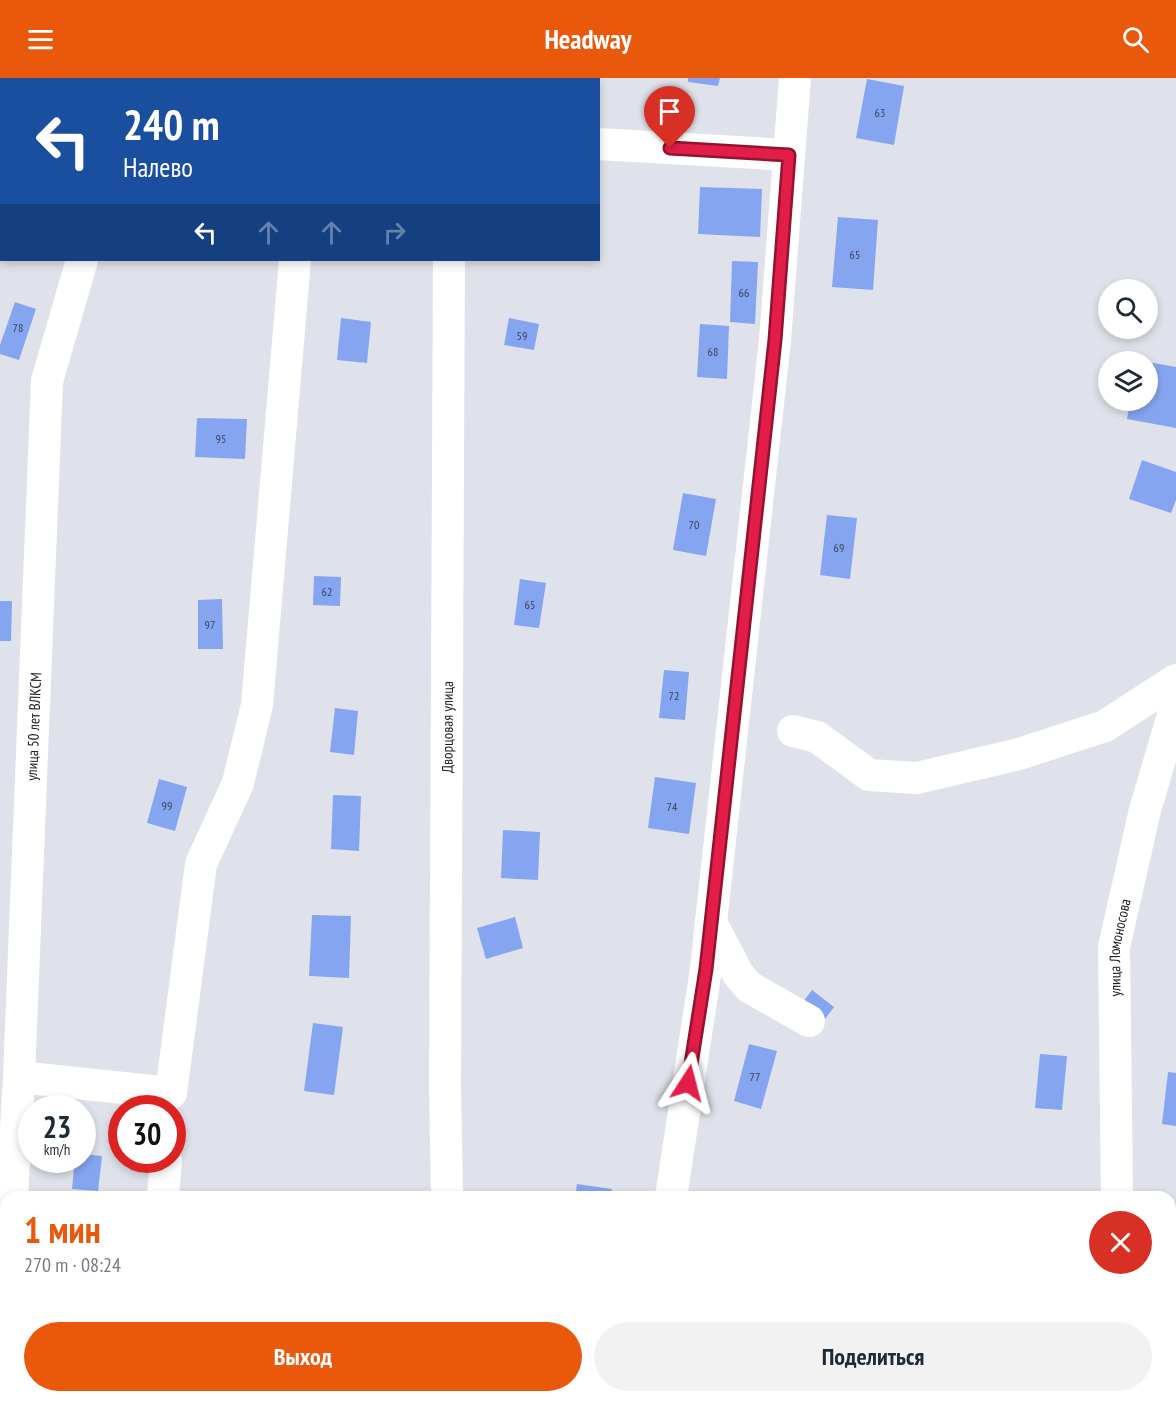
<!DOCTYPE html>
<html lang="ru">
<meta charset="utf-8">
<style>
body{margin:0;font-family:"PT Sans Narrow",sans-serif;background:#f2f2f3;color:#1f2937;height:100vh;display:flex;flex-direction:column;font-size:22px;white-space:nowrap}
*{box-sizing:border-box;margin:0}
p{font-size:20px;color:#747a83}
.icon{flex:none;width:33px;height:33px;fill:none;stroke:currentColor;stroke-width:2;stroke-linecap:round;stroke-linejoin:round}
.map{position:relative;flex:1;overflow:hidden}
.panel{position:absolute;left:0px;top:1113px;width:1176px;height:212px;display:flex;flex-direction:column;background:#fff;border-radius:18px 18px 0 0;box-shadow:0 3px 9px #0003}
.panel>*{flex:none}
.guide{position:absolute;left:0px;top:0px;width:600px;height:183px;box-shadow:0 3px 9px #0003;background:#1a4fa0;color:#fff;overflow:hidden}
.tools{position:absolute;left:1098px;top:201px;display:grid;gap:12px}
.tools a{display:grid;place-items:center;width:60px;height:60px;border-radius:50%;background:#fff;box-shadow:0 3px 9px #0003;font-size:30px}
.speed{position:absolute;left:18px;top:1017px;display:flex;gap:12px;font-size:30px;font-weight:700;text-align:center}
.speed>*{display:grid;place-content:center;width:78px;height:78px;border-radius:50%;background:#fff;box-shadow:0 3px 9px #0003;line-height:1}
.speed small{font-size:15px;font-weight:400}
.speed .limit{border:9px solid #d22;background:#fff;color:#111}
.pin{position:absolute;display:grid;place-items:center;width:51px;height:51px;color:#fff;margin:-62px -26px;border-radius:50% 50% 50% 0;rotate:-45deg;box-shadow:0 0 6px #0007}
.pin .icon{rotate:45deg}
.me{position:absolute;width:66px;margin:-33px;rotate:9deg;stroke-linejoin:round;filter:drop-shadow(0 0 4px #0008)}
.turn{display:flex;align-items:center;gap:21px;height:126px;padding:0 24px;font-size:27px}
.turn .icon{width:78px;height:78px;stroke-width:2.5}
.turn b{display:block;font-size:42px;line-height:51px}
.lanes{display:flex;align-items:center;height:57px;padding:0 24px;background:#0003;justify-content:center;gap:30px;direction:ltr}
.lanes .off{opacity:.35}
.round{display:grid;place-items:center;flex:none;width:63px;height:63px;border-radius:32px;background:#f2f2f3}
.head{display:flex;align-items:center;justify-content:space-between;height:102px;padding:0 24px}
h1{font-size:36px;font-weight:700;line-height:45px;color:#ea580c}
.primary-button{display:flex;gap:12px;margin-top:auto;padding:12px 24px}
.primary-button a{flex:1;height:69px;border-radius:36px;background:#ea580c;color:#fff;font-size:24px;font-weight:700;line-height:69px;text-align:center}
.primary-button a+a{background:#f2f2f3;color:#1f2937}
header{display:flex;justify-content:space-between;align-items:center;height:78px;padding:0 24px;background:#ea580c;color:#fff;font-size:27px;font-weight:700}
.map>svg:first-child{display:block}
</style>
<header><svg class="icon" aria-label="menu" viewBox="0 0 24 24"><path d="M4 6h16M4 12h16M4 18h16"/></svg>Headway<svg class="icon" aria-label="search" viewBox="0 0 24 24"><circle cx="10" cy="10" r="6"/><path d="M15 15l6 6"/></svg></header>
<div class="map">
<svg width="1176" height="1324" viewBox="0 0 1176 1324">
<defs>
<pattern id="forest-firs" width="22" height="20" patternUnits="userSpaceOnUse" patternTransform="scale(1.5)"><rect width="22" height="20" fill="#a5b75f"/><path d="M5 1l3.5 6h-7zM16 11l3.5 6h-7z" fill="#86944e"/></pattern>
</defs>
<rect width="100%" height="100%" fill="#dfe2ea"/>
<path fill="url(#forest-firs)" d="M 1170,1316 L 1176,1317 L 1176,1324 L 1002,1324 L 1009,1318 L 1170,1318 Z"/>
<g fill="#86a5f0">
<path d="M 688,0 L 720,0 L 718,8 L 688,4 Z"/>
<path d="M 867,1 L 904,8 L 894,67 L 856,60 Z"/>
<path d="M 700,109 L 762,111 L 760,159 L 698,156 Z"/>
<path d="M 838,139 L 878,142 L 873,212 L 832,209 Z"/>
<path d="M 732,183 L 758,184 L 755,246 L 730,244 Z"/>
<path d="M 15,224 L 36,231 L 19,282 L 0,276 L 0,267 Z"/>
<path d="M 341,240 L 371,244 L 367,285 L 337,282 Z"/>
<path d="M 509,240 L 539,246 L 534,272 L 504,267 Z"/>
<path d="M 700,246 L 729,248 L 727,301 L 697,299 Z"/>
<path d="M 1148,284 L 1176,289 L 1176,350 L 1127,341 L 1130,322 L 1148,322 Z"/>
<path d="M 197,340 L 247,341 L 245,381 L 195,379 Z"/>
<path d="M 1142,382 L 1176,394 L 1176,422 L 1171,435 L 1129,421 Z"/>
<path d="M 683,415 L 716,421 L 706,478 L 673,472 Z"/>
<path d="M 827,437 L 857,440 L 850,501 L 820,497 Z"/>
<path d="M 314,498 L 341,499 L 340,528 L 313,527 Z"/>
<path d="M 520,501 L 546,505 L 539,550 L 514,547 Z"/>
<path d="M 222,521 L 223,571 L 198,571 L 198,522 Z"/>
<path d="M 0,523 L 12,523 L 11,563 L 0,563 Z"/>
<path d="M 664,592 L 689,594 L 685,642 L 659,640 Z"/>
<path d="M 335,630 L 358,633 L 354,677 L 330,674 Z"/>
<path d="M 655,699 L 696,705 L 689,756 L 648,750 Z"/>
<path d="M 159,701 L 187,709 L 175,753 L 147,745 Z"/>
<path d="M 333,717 L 361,718 L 359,773 L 331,771 Z"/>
<path d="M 503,752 L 540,754 L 538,802 L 501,800 Z"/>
<path d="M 312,837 L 351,838 L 349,900 L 309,898 Z"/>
<path d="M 515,839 L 523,870 L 486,881 L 477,850 Z"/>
<path d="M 812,912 L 834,929 L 822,945 L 800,928 Z"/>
<path d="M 313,945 L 343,949 L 334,1017 L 304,1013 Z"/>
<path d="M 749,966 L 777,973 L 761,1031 L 734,1023 Z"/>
<path d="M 1040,976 L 1067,978 L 1062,1032 L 1035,1030 Z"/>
<path d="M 1168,994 L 1176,995 L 1176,1048 L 1162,1046 Z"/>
<path d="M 82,1076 L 102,1078 L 98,1113 L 72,1111 L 75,1082 L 82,1082 Z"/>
<path d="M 577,1106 L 612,1111 L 611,1119 L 575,1119 Z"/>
</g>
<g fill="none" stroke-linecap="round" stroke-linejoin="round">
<g stroke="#fff" stroke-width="32">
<path d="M 253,0 L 296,2"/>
<path d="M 134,2 L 134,0"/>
<path d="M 450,2 L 450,0"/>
<path d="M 598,66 L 789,77"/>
<path d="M 793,653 L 817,659 L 869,697 L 917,700 L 1019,676 L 1105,648 L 1176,602"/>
<path d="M 711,844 L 738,896 L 749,909 L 809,943"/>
<path d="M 19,999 L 171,1015 L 201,786 L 238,705 L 257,627 L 295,182"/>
<path id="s1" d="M 12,1119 L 19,999 L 47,303 L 82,182"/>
<path d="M 163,1119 L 166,1082"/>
<path id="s2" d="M 447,1119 L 445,1008 L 449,182"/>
<path d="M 671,1119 L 706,891 L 711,844 L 775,262 L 795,0"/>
<path id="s3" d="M 1117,1119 L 1114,869 L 1145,732 L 1176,627"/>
<path d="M 0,1253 L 6,1199"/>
<path d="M 451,1318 L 451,1324"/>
<path d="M 1138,1318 L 1139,1324"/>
<path d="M 608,1324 L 612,1318"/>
</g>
</g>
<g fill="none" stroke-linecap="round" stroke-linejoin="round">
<g stroke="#92132f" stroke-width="15">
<path id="route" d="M 670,70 L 789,77 L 775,262 L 706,891 L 688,1005"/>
</g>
<use href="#route" stroke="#e11d48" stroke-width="10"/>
</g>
<g text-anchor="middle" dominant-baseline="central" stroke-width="6" stroke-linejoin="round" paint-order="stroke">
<g font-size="12" fill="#3a4257">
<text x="880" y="34">63</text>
<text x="855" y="176">65</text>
<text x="744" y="214">66</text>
<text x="18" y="249">78</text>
<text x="522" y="257">59</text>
<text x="713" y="273">68</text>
<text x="221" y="360">95</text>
<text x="694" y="446">70</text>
<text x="839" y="469">69</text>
<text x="327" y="513">62</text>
<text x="530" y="526">65</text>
<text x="210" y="546">97</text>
<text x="674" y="617">72</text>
<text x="167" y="727">99</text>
<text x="672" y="728">74</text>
<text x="755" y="998">77</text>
</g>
<g font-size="15" fill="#202124" stroke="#fff">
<text stroke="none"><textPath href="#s1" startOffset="471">улица 50 лет ВЛКСМ</textPath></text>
<text stroke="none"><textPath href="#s2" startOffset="470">Дворцовая улица</textPath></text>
<text stroke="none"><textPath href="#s3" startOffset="250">улица Ломоносова</textPath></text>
</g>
</g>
</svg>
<div class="tools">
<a><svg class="icon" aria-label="search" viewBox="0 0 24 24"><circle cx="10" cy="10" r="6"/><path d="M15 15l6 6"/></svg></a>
<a><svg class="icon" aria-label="layers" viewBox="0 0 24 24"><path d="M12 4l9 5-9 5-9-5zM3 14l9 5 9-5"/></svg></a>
</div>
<div class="speed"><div>23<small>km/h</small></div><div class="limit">30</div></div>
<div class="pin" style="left:670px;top:70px;background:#d93025"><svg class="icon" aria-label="arrive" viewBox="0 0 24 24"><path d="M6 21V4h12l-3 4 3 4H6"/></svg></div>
<svg class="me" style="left:688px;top:1005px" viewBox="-20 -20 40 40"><path d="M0-17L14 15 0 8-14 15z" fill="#e11d48" stroke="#fff" stroke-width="4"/></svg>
<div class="guide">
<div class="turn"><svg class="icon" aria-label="left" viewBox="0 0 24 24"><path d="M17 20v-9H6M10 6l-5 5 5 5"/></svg><div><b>240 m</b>Налево</div></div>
<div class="lanes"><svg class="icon" aria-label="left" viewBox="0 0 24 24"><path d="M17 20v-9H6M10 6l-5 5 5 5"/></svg><svg class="icon off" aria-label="ahead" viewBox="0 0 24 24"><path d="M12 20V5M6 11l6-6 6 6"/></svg><svg class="icon off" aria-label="ahead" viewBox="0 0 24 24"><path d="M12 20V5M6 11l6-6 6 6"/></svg><svg class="icon off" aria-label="right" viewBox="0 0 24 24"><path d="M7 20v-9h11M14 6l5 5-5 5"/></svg></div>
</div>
<section class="panel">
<div class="head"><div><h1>1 мин</h1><p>270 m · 08:24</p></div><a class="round" style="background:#d93025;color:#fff"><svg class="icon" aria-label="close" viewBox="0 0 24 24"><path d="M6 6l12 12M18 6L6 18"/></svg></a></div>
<div class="primary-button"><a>Выход</a><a>Поделиться</a></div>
</section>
</div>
